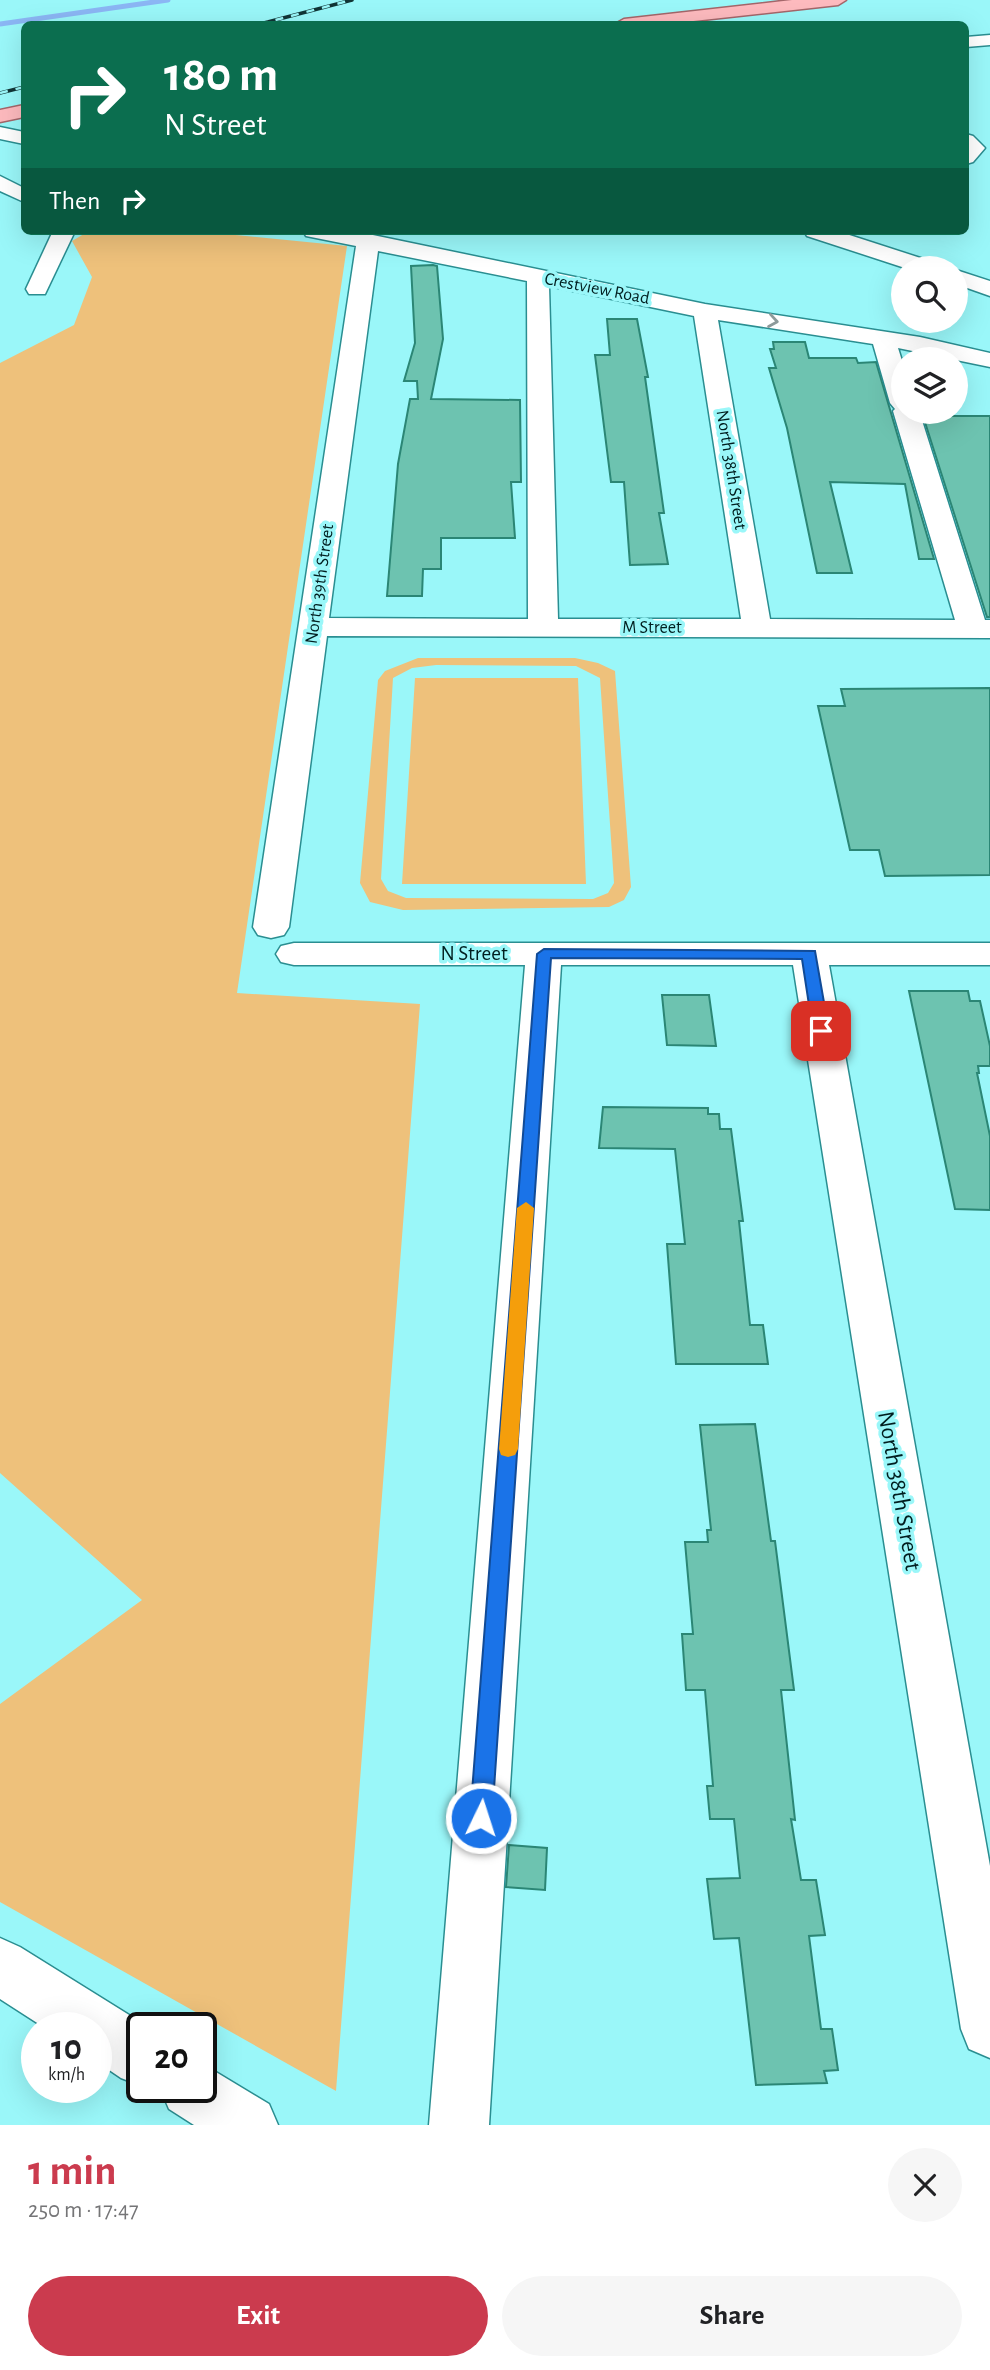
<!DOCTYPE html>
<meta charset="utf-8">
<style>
body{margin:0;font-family:"Alegreya Sans",sans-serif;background:#f6f6f6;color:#202124;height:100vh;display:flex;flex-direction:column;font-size:26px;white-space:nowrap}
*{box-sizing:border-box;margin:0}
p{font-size:23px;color:#757577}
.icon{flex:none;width:38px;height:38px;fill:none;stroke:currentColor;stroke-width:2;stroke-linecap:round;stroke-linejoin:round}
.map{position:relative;height:2125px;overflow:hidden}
.details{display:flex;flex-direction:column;background:#fff;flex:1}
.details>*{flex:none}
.hud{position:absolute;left:21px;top:21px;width:948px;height:214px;border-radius:10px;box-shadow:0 7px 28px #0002;background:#0b6e4f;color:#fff;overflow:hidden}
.fabs{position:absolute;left:891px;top:256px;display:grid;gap:14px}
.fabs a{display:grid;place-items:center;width:77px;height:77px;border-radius:50%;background:#fff;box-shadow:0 7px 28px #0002;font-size:35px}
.speed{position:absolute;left:21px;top:2012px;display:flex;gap:14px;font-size:35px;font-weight:700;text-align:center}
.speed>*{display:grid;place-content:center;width:91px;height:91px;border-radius:50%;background:#fff;box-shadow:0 7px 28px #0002;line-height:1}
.speed small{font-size:18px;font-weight:400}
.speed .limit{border:4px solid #111;border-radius:10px;background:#fff;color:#111}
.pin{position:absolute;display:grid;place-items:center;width:60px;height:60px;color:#fff;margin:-30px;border-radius:14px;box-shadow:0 4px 10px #0006}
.me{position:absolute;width:77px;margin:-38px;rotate:4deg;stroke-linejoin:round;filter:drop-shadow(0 0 5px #0008)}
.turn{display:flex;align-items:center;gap:24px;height:147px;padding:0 28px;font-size:32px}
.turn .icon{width:91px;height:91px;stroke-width:2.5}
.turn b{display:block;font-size:49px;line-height:60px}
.then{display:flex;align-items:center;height:66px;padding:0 28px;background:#0003;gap:14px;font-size:26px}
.round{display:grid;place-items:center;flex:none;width:74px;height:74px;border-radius:37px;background:#f6f6f6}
.head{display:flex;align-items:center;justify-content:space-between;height:119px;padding:0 28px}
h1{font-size:42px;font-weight:700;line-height:52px;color:#cb3b4e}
.action{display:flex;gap:14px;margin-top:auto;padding:14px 28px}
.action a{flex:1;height:80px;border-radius:42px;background:#cb3b4e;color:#fff;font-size:28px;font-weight:700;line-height:80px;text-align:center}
.action a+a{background:#f6f6f6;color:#202124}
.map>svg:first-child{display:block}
</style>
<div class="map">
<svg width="990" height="2125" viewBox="0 0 990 2125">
<rect width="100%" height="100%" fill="#9af7f9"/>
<g fill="#eec17b" fill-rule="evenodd">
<path d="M 89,231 L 195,231 L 347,246 L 237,993 L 420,1004 L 336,2091 L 0,1902 L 0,1704 L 142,1600 L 0,1473 L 0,363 L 74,325 L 92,277 L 72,241 Z"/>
<path d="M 418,658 L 575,658 L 598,663 L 615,671 L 631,887 L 624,900 L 609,907 L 403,910 L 370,902 L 360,883 L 378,680 L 385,671 ZM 436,665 L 576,666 L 600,678 L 614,883 L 608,893 L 593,899 L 406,898 L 388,891 L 381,879 L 393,678 L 412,668 Z"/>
<path d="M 415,678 L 578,678 L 586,884 L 402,884 Z"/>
</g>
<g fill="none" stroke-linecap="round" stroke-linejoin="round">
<path stroke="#8bb6f4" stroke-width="5" d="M 0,24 L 168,0"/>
</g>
<g fill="#6dc3b0" stroke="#2b8675" stroke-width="2">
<path d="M 433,265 L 437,266 L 443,339 L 431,399 L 520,400 L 521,482 L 511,482 L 515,538 L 441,538 L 441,569 L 423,569 L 422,596 L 387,596 L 398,464 L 410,399 L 418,399 L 417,381 L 404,381 L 415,343 L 411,266 Z"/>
<path d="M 607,319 L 637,319 L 648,377 L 645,377 L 664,513 L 659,513 L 668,564 L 630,565 L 624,482 L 611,482 L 595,355 L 610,355 Z"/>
<path d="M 773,342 L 805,342 L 809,358 L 856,358 L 858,363 L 876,362 L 934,559 L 919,559 L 905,484 L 830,482 L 852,573 L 817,573 L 787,428 L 769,368 L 776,368 L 770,349 L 774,349 Z"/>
<path d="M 923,416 L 990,416 L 990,617 L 987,617 Z"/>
<path d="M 990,688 L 990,875 L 885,876 L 879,850 L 850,850 L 818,706 L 845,706 L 841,689 Z"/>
<path d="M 909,991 L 968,991 L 970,1001 L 980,1001 L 990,1046 L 990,1066 L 978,1066 L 979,1073 L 977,1073 L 990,1136 L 990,1210 L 955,1209 Z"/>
<path d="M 662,995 L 709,995 L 716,1046 L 667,1045 Z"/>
<path d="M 603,1107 L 708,1108 L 708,1114 L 719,1114 L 720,1129 L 731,1129 L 743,1221 L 739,1221 L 750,1325 L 763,1325 L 768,1364 L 676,1364 L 667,1244 L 685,1244 L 675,1149 L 599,1148 Z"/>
<path d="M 755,1424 L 771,1541 L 775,1541 L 794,1690 L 781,1690 L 795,1820 L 791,1819 L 801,1880 L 816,1880 L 825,1935 L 809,1936 L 821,2029 L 832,2029 L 838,2070 L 824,2071 L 827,2083 L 756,2085 L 739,1938 L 714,1939 L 707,1879 L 740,1878 L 734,1819 L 710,1819 L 707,1786 L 713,1786 L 705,1690 L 686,1690 L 682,1634 L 693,1634 L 685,1542 L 708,1542 L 707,1530 L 711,1530 L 700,1425 Z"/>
<path d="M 509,1845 L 547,1848 L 545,1890 L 506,1887 Z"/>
</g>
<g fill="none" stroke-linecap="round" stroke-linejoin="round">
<g stroke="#2a8e91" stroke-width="3">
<g id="minor">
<path d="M 990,35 L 990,45 L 966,47 L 966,37 Z"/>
<path d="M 0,127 L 24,132 L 24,144 L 0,139 Z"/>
<path d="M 966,134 L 973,136 L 985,148 L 973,162 L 966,164 Z"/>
<path d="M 0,176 L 24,188 L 24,202 L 0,191 Z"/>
<path d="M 53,231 L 75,231 L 45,294 L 29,294 L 26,289 Z"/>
<path d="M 303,231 L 346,231 L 368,234 L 705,304 L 920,337 L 990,353 L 990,367 L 898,348 L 903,364 L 903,411 L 919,411 L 985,620 L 990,620 L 990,638 L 327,636 L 289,927 L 284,935 L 271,938 L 258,935 L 253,927 L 356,246 L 306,236 ZM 378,251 L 527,281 L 528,619 L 329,618 ZM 549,286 L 694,316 L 741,619 L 558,619 ZM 718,320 L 873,344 L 890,403 L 895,409 L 893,411 L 955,620 L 770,619 Z"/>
<path d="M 804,231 L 837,231 L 936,263 L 939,268 L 905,268 L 807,236 Z"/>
<path d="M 956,270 L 990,281 L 990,296 L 956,284 Z"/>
<path d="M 294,943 L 990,943 L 990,965 L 829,965 L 990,1866 L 990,2058 L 969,2049 L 961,2029 L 793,965 L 561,965 L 489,2125 L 429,2125 L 525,965 L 294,965 L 281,962 L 276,954 L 281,946 Z"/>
<path d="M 0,1938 L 20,1947 L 150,2028 L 142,2028 L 142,2086 L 121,2078 L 96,2061 L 96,2028 L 45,2028 L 0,1999 Z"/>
<path d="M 201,2063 L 269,2104 L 278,2125 L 194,2125 L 169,2109 L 160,2088 L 201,2088 Z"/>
</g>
</g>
<g stroke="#a4666a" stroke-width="3">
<g id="major">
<path d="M 792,0 L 846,0 L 838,5 L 666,24 L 615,24 L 624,19 Z"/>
<path d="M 24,105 L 24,117 L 0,122 L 0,110 Z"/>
</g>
</g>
<use href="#minor" fill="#fff" fill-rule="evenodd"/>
<use href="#major" fill="#fdbabe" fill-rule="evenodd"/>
<g stroke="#113536" stroke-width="3.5">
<g id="rail">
<path d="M 260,24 L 352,0"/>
<path d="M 0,93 L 24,87"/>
</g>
</g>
<use href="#rail" stroke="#9af7f9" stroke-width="2.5" stroke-dasharray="8" stroke-linecap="butt"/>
</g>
<defs><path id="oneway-chevron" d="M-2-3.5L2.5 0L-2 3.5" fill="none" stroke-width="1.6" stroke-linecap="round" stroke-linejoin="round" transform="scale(1.75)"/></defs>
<use stroke="#8d9a9a" href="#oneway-chevron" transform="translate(773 321) rotate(9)"/>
<path fill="#1a73e8" stroke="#114b97" stroke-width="2" d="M 544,949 L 815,951 L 829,1031 L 821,1037 L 813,1031 L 802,959 L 551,958 L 492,1818 L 489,1825 L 481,1828 L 473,1825 L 470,1818 L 537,954 Z"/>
<path fill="#f59e0b" d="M 526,1202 L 534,1208 L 518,1449 L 515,1455 L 508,1457 L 501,1455 L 499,1449 L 517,1208 Z"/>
<g text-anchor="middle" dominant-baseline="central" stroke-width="7" stroke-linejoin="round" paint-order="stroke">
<g font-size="18" fill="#011e1f" stroke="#9af7f9">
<text transform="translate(597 289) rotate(11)">Crestview Road</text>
<text transform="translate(731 470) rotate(81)">North 38th Street</text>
<text transform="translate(320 584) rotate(-82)">North 39th Street</text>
<text x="652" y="628">M Street</text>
</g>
<g font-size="21" fill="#011e1f" stroke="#9af7f9">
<text x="474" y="953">N Street</text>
</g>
<g font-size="24" fill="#011e1f" stroke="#9af7f9">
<text transform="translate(899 1491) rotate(80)">North 38th Street</text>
</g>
</g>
</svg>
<div class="fabs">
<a><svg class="icon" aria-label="search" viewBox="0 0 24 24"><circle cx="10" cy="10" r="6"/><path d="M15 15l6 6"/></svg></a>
<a><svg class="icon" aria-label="layers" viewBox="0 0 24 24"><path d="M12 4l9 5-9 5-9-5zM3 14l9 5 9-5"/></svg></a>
</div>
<div class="speed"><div>10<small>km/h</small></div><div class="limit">20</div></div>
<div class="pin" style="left:821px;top:1031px;background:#d93025"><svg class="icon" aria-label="arrive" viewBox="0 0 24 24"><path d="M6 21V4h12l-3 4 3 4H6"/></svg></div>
<svg class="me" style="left:481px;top:1818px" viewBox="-20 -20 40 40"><circle r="17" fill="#1a73e8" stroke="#fff" stroke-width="3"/><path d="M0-11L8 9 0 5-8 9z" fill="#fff"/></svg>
<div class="hud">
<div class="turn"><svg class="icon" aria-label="right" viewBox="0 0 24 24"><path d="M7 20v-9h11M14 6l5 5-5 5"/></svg><div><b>180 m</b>N Street</div></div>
<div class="then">Then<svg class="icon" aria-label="right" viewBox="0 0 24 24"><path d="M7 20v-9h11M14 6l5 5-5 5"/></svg></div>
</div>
</div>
<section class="details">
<div class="head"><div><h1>1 min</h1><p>250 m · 17:47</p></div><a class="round"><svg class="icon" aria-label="close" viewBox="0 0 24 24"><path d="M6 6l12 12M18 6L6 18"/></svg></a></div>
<div class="action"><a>Exit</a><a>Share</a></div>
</section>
